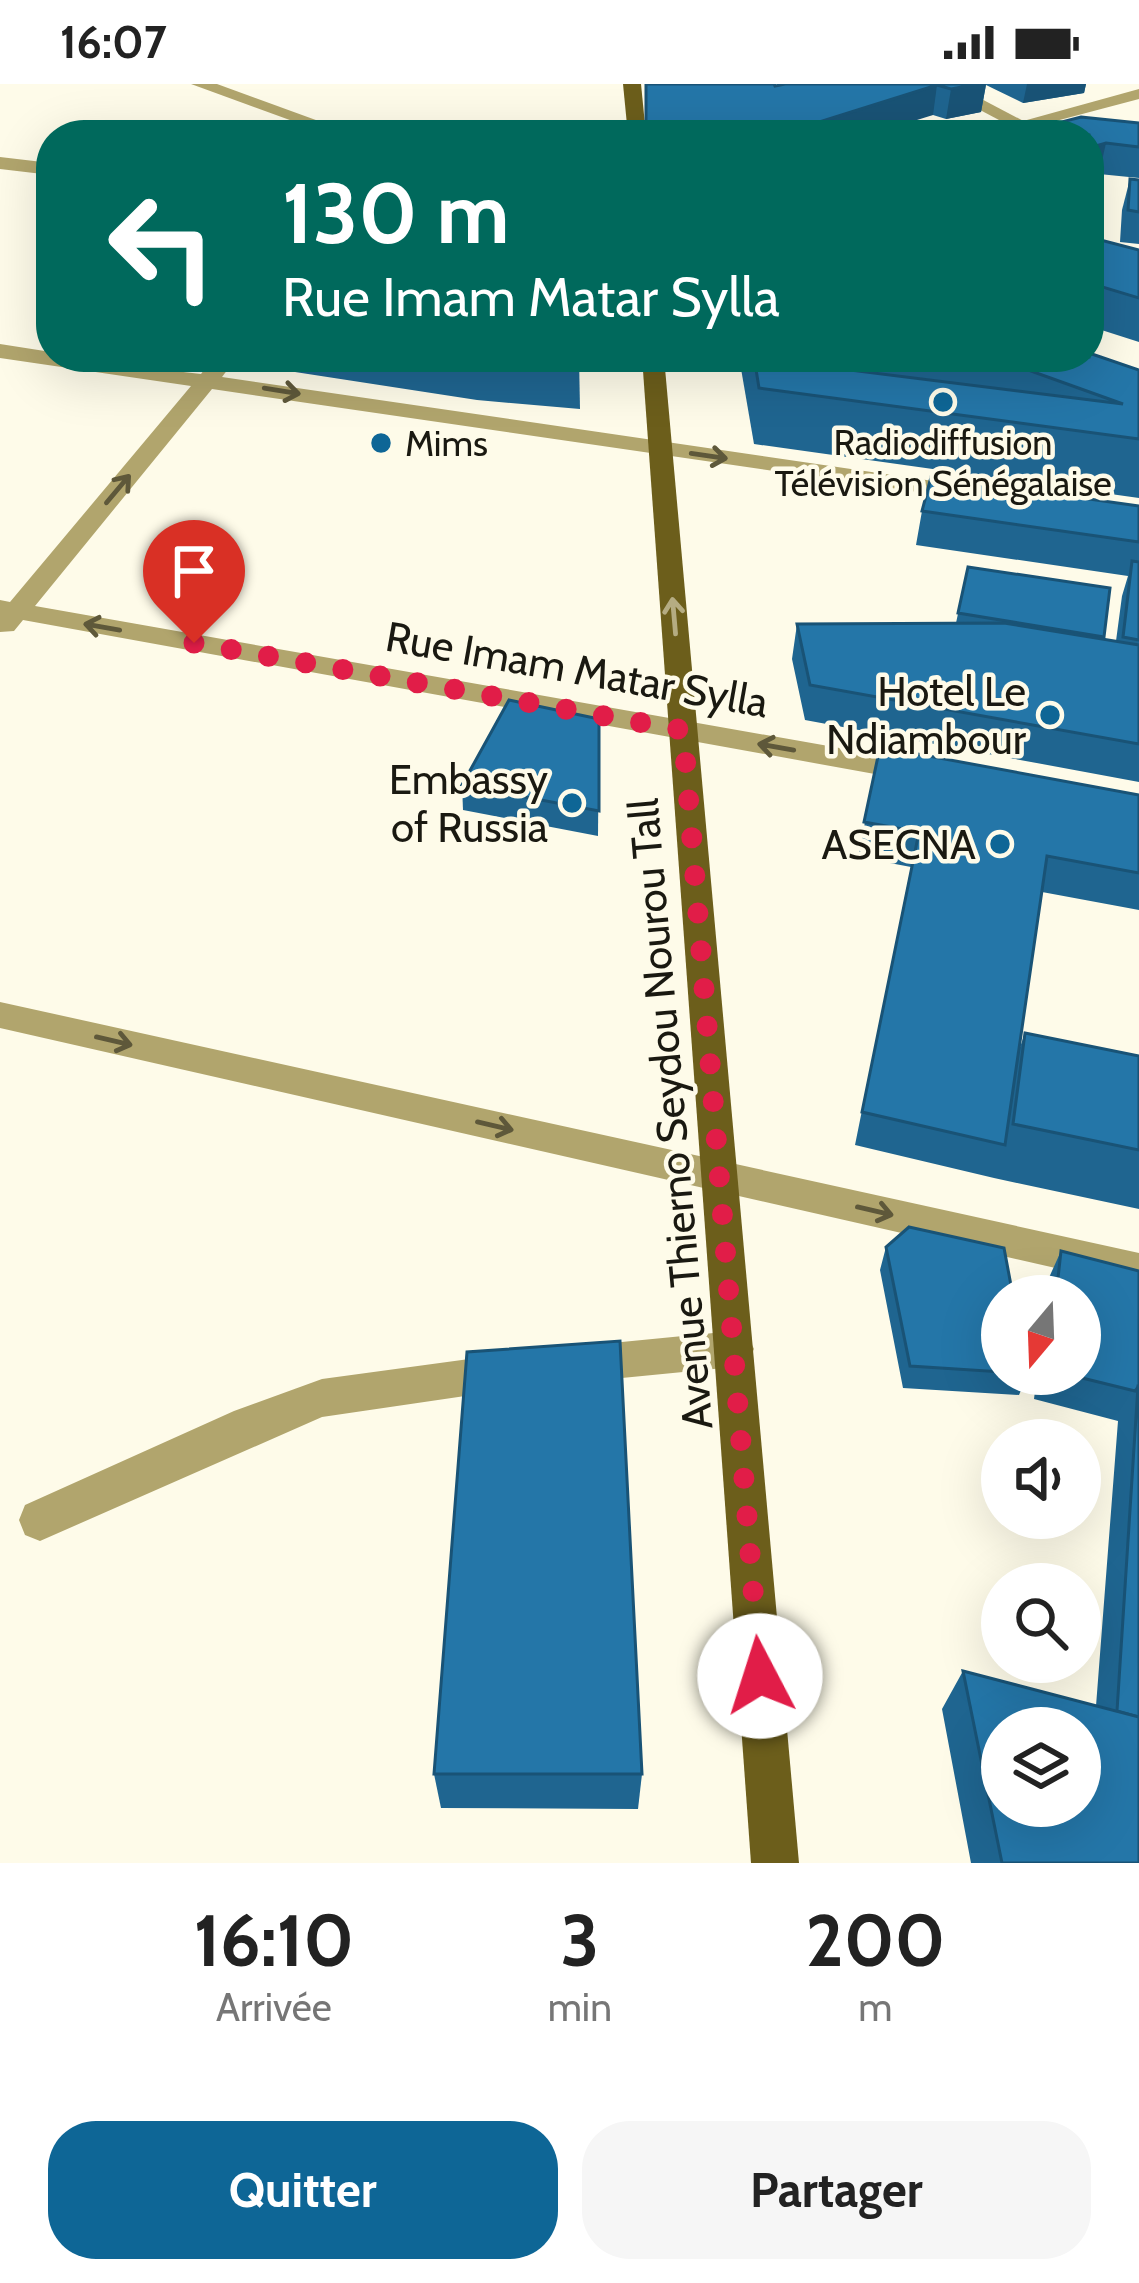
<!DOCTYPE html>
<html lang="fr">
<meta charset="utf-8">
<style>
body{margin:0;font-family:Cabin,sans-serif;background:#f6f6f6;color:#222;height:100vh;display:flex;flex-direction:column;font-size:45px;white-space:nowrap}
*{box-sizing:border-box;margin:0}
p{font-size:39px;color:#767676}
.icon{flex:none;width:66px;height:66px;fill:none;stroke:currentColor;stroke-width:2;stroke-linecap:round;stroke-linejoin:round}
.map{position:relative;height:1779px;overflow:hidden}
.side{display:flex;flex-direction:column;background:#fff;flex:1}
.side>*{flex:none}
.banner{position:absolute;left:36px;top:36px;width:1068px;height:252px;border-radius:48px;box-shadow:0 12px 48px #0002;background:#00695c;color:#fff;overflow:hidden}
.needle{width:78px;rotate:199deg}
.tools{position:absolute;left:981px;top:1191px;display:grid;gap:24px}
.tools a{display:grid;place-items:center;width:120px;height:120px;border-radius:50%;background:#fff;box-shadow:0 12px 48px #0002;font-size:60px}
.pin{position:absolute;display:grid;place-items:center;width:102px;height:102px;color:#fff;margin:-123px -51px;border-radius:50% 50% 50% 0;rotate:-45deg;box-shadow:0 0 12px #0007}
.pin .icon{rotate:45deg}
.me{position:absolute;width:132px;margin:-66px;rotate:355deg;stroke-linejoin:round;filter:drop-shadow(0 0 9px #0008)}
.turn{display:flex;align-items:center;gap:42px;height:252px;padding:0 48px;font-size:54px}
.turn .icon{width:156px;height:156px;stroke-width:2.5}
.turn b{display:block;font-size:84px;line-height:102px}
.eta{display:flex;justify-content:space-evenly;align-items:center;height:204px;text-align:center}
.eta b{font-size:72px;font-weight:700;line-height:84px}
.primary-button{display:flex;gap:24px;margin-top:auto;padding:24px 48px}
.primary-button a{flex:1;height:138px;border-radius:48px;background:#0e6696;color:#fff;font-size:48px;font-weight:700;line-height:138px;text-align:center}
.primary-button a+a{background:#f6f6f6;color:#222}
.status{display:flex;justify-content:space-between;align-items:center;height:84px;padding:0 60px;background:#fff;direction:ltr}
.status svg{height:33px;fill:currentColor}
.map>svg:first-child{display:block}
</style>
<div class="status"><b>16:07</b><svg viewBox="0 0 49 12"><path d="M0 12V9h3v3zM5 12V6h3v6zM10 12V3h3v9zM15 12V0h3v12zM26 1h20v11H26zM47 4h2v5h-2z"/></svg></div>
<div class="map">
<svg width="1139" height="1779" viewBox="0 0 1139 1779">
<rect width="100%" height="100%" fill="#fefbe9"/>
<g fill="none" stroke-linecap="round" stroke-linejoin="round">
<g fill="#b1a56d" fill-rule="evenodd">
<path d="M 931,0 L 953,0 L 1031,41 L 1016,45 Z"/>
<path d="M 734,1247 L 748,1252 L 754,1265 L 748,1278 L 734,1283 L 581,1298 L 567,1293 L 561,1280 L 567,1267 L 581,1262 Z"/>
<path d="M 506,1270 L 520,1275 L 526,1288 L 520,1301 L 506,1306 L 322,1333 L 40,1457 L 25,1451 L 19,1436 L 25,1421 L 234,1327 L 322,1295 Z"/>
</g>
<g fill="#b1a56d" fill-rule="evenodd">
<path d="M 1139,5 L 1139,15 L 1003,51 L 973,51 Z"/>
<path d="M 0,73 L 51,79 L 51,91 L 0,85 Z"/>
<path d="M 0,260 L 51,268 L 51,273 L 201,290 L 214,273 L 237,273 L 222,293 L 981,404 L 984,409 L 972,416 L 212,305 L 35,522 L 919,678 L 934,688 L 919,698 L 23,536 L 14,547 L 0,548 L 0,516 L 10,518 L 191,302 L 0,274 Z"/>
<path d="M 0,918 L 1139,1169 L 1139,1203 L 0,944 Z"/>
</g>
<path fill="#b1a56d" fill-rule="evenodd" d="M 191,0 L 217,0 L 357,51 L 331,51 Z"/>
<g fill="#6c5e1b" fill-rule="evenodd">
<path d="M 623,0 L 641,0 L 646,51 L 628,51 Z"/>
<path d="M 642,273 L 664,273 L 799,1779 L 751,1779 Z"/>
</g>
</g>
<g fill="#1f6590">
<path d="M 785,0 L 1086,0 L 1084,9 L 1023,19 L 986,1 L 981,28 L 946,35 L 933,31 L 645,51 Z"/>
<path d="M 1139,39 L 1139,94 L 1099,90 L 1089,92 L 1089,51 Z"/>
<path d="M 1130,95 L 1139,96 L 1139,160 L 1120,158 L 1122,126 Z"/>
<path d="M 1089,153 L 1139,166 L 1139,258 L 1089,242 Z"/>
<path d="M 267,273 L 579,273 L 580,325 L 477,316 L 269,284 Z"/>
<path d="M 739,273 L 1089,273 L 1139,286 L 1139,414 L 754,360 Z"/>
<path d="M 1139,422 L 1139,698 L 805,636 L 792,575 L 797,540 L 956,539 L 968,483 L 1110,504 L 1103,555 L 1116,557 L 1122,512 L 1128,492 L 916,461 L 922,427 Z"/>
<path d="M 599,635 L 598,752 L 463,726 L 462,701 Z"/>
<path d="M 880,663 L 1139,711 L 1139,826 L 1042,808 L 1019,966 L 1025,949 L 1139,972 L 1139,1125 L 994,1094 L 855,1061 L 911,783 L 858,773 Z"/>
<path d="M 886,1163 L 1002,1212 L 1002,1290 L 1028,1290 L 1019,1311 L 903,1304 L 880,1186 Z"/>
<path d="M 1061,1167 L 1139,1187 L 1139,1779 L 971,1779 L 942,1625 L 963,1587 L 1096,1622 L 1118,1337 L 1034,1315 L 1037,1290 L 1080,1290 L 1080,1212 L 1045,1212 L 1047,1198 Z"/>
<path d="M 434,1690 L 642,1690 L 638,1725 L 441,1724 Z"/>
</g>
<g fill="#195376">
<path d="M 978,0 L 986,0 L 981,28 L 946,35 L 951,5 Z"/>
<path d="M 1027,0 L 1086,0 L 1084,9 L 1023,19 Z"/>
<path d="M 937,1 L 933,31 L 869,51 L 778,51 Z"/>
<path d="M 1106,59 L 1099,90 L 1089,92 L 1089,64 Z"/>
</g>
<g fill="#2476a8" stroke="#195376" stroke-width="3" fill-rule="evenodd">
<path d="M 646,0 L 774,0 L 775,2 L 785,0 L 978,0 L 951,5 L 937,1 L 778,51 L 646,51 Z"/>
<path d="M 1081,33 L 1139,39 L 1139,63 L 1106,59 L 1089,64 L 1089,51 L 1011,51 Z"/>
<path d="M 1130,95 L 1139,96 L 1139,128 L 1128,126 Z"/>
<path d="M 1089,153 L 1139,166 L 1139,214 L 1089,199 Z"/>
<path d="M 1089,269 L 1139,286 L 1139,355 L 759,304 L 754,273 L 799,273 L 801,280 L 1123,320 L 992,273 L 1089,273 Z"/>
<path d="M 457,273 L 579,273 L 581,284 L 475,276 Z"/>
<path d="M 931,393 L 1139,422 L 1139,458 L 922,427 Z"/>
<path d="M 1132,477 L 1139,478 L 1139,556 L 1123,553 Z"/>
<path d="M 968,483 L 1110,504 L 1104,553 L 958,529 Z"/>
<path d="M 1004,539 L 1139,561 L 1139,660 L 810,601 L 797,540 Z"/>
<path d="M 509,616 L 599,635 L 599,727 L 462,701 Z"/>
<path d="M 880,663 L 1139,711 L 1139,789 L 1047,772 L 1005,1061 L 862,1028 L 919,748 L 864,738 Z"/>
<path d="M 1025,949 L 1139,972 L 1139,1066 L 1013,1040 Z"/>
<path d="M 909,1143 L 1004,1164 L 1013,1212 L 1002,1212 L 1002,1288 L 910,1282 L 886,1163 Z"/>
<path d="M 1061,1167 L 1139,1187 L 1139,1302 L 1135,1307 L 1066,1290 L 1080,1290 L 1080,1212 L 1056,1212 Z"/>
<path d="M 620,1257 L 642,1690 L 434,1690 L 467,1268 Z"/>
<path d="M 1138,1302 L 1139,1302 L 1139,1633 L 1117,1627 Z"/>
<path d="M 963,1587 L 1139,1633 L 1139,1779 L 1002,1779 ZM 1002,1644 L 1080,1644 L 1080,1722 L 1002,1722 Z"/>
</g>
<defs><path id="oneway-shaft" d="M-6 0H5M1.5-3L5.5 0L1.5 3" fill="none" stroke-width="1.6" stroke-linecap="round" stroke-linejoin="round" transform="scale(3)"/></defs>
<g stroke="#5e583a">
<use href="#oneway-shaft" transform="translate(282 307) rotate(9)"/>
<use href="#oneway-shaft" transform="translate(709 372) rotate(8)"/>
<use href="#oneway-shaft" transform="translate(118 405) rotate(-50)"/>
<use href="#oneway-shaft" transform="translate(102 543) rotate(-170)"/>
<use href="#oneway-shaft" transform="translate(776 663) rotate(-170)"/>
<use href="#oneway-shaft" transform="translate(114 957) rotate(13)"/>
<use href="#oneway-shaft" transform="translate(495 1042) rotate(13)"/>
<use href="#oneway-shaft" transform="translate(875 1127) rotate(13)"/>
</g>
<use stroke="#b5ac82" href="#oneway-shaft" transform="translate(674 532) rotate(-95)"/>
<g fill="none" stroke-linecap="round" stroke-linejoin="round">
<path stroke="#e11d48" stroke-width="21" stroke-dasharray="0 37.8" d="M 194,559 L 683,646 L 760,1592"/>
</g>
<g fill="#0e6696" stroke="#fefbe9" stroke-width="4.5">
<circle cx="943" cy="318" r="12"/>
<circle cx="381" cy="359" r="12"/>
<circle cx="1050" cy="631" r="12"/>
<circle cx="572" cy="719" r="12"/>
<circle cx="1000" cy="760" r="12"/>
</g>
<g text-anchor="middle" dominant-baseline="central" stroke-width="9" stroke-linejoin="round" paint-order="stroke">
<g font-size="36" fill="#1a1911" stroke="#fefbe9">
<text x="943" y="358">Radiodiffusion<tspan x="943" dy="41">Télévision Sénégalaise</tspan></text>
<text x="405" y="359" text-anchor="start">Mims</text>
</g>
<g font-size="42" fill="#1a1911" stroke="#fefbe9">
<text transform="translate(577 585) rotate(10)">Rue Imam Matar Sylla</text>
<text transform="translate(670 1030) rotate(-95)">Avenue Thierno Seydou Nourou Tall</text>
</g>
<g font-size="42" fill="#1a1911" stroke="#fefbe9" text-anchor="end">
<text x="1026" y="607">Hotel Le<tspan x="1026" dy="48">Ndiambour</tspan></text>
<text x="548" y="695">Embassy<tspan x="548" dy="48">of Russia</tspan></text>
<text x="976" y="760">ASECNA</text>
</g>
</g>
</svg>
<div class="tools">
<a><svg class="needle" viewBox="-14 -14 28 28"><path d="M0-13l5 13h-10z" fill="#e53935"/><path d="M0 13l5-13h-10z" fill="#767676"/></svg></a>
<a><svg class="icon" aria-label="sound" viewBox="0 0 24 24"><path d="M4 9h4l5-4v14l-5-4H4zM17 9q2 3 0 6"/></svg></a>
<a><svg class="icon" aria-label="search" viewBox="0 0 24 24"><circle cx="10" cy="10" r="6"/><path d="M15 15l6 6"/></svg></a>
<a><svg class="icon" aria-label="layers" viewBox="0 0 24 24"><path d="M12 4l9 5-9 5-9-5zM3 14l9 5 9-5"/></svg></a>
</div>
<div class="pin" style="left:194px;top:559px;background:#d93025"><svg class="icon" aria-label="arrive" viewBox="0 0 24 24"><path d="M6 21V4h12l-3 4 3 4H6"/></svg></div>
<svg class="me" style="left:760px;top:1592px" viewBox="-20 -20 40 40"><circle r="19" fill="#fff"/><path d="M0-13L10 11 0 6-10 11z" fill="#e11d48"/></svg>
<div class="banner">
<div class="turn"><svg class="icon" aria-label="left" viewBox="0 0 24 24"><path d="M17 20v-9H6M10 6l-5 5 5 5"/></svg><div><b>130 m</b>Rue Imam Matar Sylla</div></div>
</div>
</div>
<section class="side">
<div class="eta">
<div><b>16:10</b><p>Arrivée</p></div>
<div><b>3</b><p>min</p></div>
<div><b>200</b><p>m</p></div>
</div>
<div class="primary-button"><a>Quitter</a><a>Partager</a></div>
</section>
